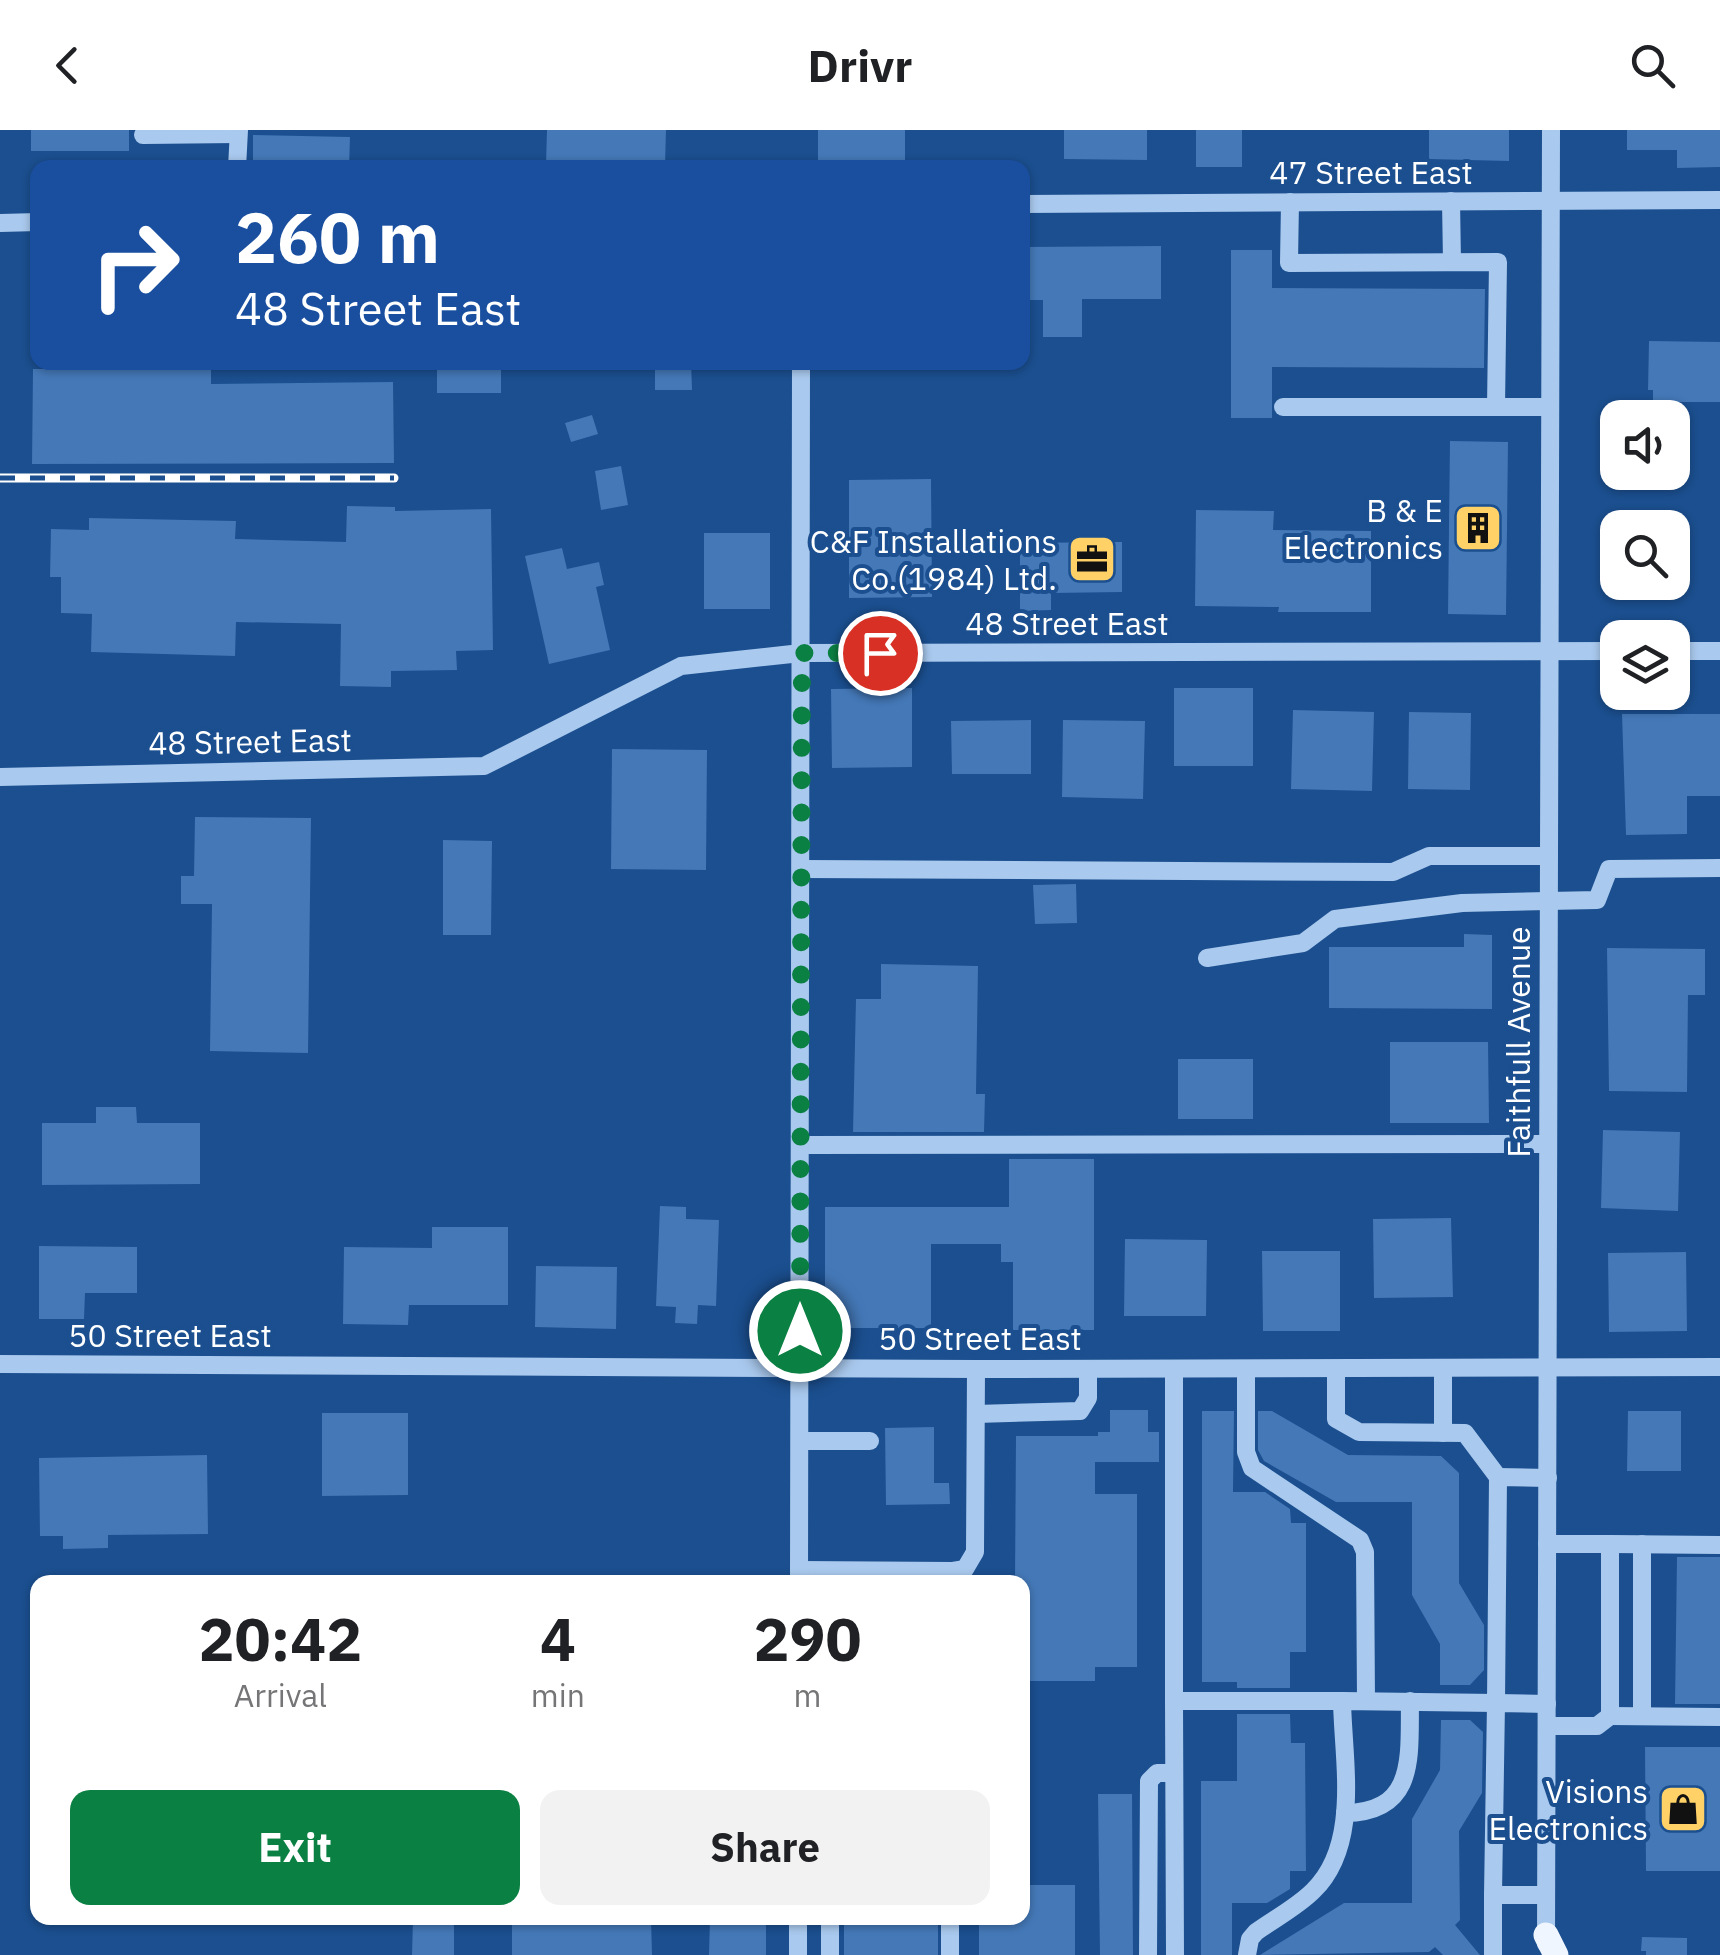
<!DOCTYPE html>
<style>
body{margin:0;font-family:"IBM Plex Sans",sans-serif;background:#f2f2f2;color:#202124;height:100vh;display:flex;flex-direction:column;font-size:38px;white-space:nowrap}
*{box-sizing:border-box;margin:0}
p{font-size:32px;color:#757577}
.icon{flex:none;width:55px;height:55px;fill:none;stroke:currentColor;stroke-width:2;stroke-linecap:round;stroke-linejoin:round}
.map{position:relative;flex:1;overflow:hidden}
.details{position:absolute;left:30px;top:1445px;width:1000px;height:350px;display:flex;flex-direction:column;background:#fff;border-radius:20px;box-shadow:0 2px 8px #0004}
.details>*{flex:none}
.banner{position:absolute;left:30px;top:30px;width:1000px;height:210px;border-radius:20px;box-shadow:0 2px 8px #0004;background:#1a4fa0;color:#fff;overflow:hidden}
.buttons{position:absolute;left:1600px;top:270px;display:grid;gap:20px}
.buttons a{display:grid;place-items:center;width:90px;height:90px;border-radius:20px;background:#fff;box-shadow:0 2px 8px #0004;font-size:50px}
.pin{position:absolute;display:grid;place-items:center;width:85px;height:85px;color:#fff;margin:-42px;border:5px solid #fff;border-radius:50%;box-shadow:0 2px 10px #0007}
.me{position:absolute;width:110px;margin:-55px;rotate:0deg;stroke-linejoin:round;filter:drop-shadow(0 0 8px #0008)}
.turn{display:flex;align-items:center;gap:35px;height:210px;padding:0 40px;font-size:45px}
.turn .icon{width:130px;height:130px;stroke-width:2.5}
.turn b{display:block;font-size:70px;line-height:85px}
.eta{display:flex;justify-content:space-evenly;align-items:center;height:170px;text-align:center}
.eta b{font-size:60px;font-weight:700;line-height:70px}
.primary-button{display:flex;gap:20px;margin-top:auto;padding:20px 40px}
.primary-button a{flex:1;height:115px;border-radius:20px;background:#0b8043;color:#fff;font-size:40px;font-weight:700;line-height:115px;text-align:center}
.primary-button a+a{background:#f2f2f2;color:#202124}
header{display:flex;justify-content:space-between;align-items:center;height:130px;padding:0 40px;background:#fff;font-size:45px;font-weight:700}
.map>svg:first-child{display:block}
</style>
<header><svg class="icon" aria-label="back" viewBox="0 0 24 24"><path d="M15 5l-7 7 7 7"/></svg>Drivr<svg class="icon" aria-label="search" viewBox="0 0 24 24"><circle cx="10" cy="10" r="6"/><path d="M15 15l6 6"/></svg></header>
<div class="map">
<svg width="1720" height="1825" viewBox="0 0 1720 1825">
<rect width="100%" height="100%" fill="#1b4f8f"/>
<g fill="#4478b7">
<rect x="31" y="0" width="98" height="21"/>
<path d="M 547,0 L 666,0 L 665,36 L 546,35 Z"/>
<path d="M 818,0 L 905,0 L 905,31 L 818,30 Z"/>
<path d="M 1064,0 L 1147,0 L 1147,30 L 1064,29 Z"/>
<rect x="1196" y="0" width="46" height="37"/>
<path d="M 1429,0 L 1509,0 L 1509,31 L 1429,29 Z"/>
<path d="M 1627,0 L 1720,0 L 1720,37 L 1677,38 L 1677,20 L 1627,20 Z"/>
<path d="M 253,5 L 350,7 L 349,38 L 253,38 Z"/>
<path d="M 1161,116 L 1161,169 L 1082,169 L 1082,207 L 1043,207 L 1043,170 L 1022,170 L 1022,117 Z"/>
<path d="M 1231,120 L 1272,120 L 1272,158 L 1485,159 L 1484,238 L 1272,237 L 1272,288 L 1231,288 Z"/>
<path d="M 1649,211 L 1720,212 L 1720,272 L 1653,272 L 1653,260 L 1648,260 Z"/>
<rect x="437" y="232" width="64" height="31"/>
<path d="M 655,232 L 691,232 L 692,260 L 655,260 Z"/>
<path d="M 33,239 L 211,239 L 211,254 L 393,252 L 394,333 L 32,334 Z"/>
<path d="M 592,285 L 598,304 L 571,312 L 565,293 Z"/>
<path d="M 1450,311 L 1508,312 L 1506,485 L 1448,484 Z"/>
<path d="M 621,336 L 628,375 L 601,380 L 595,341 Z"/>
<path d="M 931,349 L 932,467 L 849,468 L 849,350 Z"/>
<path d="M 347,376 L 395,377 L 395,381 L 491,379 L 493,520 L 456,521 L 457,540 L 391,541 L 391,557 L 340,556 L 341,494 L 236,492 L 235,526 L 91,522 L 92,484 L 61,483 L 61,447 L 50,447 L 51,399 L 89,400 L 89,388 L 236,391 L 235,409 L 346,412 Z"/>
<path d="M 1196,380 L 1274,381 L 1273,400 L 1371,401 L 1371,482 L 1278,482 L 1279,477 L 1195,476 Z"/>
<rect x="704" y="403" width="66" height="76"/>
<path d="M 1122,412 L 1122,462 L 1051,463 L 1051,480 L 1020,481 L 1020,413 Z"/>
<path d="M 562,418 L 567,439 L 599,432 L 604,455 L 596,457 L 610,520 L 549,534 L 525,426 Z"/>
<path d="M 912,558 L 912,637 L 832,638 L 831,559 Z"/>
<rect x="1174" y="558" width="79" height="78"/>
<path d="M 1293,580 L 1374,582 L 1372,661 L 1291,659 Z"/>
<path d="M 1409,582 L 1471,583 L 1470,660 L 1408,659 Z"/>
<path d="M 1622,584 L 1720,584 L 1720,666 L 1687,666 L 1687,704 L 1626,705 Z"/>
<path d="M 1031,590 L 1031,644 L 952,644 L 951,591 Z"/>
<path d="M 1063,590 L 1145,591 L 1143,669 L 1062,667 Z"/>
<path d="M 612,619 L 707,620 L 706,740 L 611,739 Z"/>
<path d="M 195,687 L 311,688 L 308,923 L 210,921 L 212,774 L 181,774 L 181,746 L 194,746 Z"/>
<path d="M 443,710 L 492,711 L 491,805 L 443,805 Z"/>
<path d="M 1076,754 L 1077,793 L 1035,794 L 1033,755 Z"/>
<path d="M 1464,804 L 1492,805 L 1492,879 L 1329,878 L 1329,817 L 1464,817 Z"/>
<path d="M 1607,818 L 1705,819 L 1705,865 L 1688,865 L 1687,962 L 1609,961 Z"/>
<path d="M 881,834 L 978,836 L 976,964 L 985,964 L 984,1002 L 853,1002 L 856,869 L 881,869 Z"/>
<path d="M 1390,912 L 1488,912 L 1489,993 L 1390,993 Z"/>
<rect x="1178" y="929" width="75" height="60"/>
<path d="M 96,977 L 136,977 L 137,993 L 200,993 L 200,1054 L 42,1055 L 42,993 L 96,993 Z"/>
<path d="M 1603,1000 L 1680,1002 L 1678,1081 L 1601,1078 Z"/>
<path d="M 1009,1029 L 1094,1029 L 1094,1200 L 1013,1200 L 1013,1132 L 1001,1132 L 1001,1114 L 931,1114 L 931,1198 L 825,1198 L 825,1077 L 1009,1077 Z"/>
<path d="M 660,1076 L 686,1077 L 686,1089 L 719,1090 L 716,1176 L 698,1175 L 697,1194 L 675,1193 L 676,1177 L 656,1176 Z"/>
<path d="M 1451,1088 L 1453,1167 L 1374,1168 L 1373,1089 Z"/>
<path d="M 432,1097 L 508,1097 L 508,1175 L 409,1175 L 408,1195 L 343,1194 L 344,1117 L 432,1118 Z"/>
<path d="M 1125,1109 L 1207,1110 L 1206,1186 L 1124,1186 Z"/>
<path d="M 39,1116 L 137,1117 L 137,1163 L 85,1163 L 84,1189 L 39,1189 Z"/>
<path d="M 1262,1121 L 1340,1121 L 1340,1201 L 1263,1201 Z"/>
<path d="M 1686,1122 L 1687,1201 L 1609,1202 L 1608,1123 Z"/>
<path d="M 536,1136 L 617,1137 L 616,1199 L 535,1197 Z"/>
<path d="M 1110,1280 L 1148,1280 L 1148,1302 L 1159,1302 L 1159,1332 L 1095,1332 L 1095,1364 L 1137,1364 L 1137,1537 L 1095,1537 L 1095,1551 L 1022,1551 L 1022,1452 L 1015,1452 L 1016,1306 L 1098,1306 L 1098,1302 L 1110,1302 Z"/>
<path d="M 1202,1281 L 1234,1281 L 1233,1362 L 1265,1362 L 1290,1379 L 1291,1393 L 1306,1393 L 1306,1522 L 1290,1522 L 1290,1558 L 1237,1558 L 1237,1552 L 1202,1552 Z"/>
<path d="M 1258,1281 L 1272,1281 L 1348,1325 L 1441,1326 L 1459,1343 L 1459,1453 L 1484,1495 L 1484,1540 L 1470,1555 L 1440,1555 L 1440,1514 L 1412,1465 L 1412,1372 L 1336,1372 L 1264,1331 L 1258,1320 Z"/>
<path d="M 1628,1281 L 1681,1281 L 1681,1341 L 1627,1341 Z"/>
<path d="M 322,1283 L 408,1283 L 408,1365 L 322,1366 Z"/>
<path d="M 934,1297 L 934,1353 L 949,1353 L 950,1374 L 886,1375 L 885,1298 Z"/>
<path d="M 207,1325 L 208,1404 L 108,1405 L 108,1418 L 63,1419 L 63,1406 L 40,1406 L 39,1328 Z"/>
<path d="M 1677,1427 L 1720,1427 L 1720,1574 L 1675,1574 Z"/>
<path d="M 1237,1584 L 1290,1584 L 1291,1613 L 1305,1613 L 1306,1741 L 1290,1741 L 1290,1759 L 1267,1773 L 1232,1773 L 1232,1825 L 1201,1825 L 1201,1651 L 1237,1651 Z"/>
<path d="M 1441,1590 L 1470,1590 L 1483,1602 L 1482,1663 L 1459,1701 L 1460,1790 L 1455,1795 L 1480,1825 L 1443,1825 L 1435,1817 L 1429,1822 L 1260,1825 L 1344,1773 L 1412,1773 L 1412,1689 L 1440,1640 Z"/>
<path d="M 1645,1617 L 1720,1617 L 1720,1741 L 1646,1741 Z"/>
<path d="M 1098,1664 L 1132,1664 L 1133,1825 L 1100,1825 Z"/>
<path d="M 1022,1755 L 1075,1755 L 1075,1825 L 979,1825 L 979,1788 L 1022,1788 Z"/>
<path d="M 413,1788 L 454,1788 L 454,1825 L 412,1825 Z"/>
<path d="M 512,1788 L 651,1788 L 652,1825 L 512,1825 Z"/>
<path d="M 710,1788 L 766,1788 L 766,1825 L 709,1825 Z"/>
<rect x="844" y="1788" width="94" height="37"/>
<path d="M 1642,1807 L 1687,1808 L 1687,1825 L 1646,1825 L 1646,1821 L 1641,1821 Z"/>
</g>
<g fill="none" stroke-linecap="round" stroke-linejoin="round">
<g stroke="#a9c9ee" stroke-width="18">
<path d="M 143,5 L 238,4"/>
<path d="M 237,38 L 239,0"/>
<path d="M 1451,71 L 1452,132"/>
<path d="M 1290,72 L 1289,133 L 1498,132 L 1496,277"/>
<path d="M 1022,74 L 1720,70"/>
<path d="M 0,93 L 38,92"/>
<path d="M 1283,277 L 1550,277"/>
<path d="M 1672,521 L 1720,521"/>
<path d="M 0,647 L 484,636 L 681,536 L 801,523 L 1618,521"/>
<path d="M 801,739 L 1393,742 L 1429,726 L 1549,726"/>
<path d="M 1207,828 L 1303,813 L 1335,789 L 1462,773 L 1597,770 L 1609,739 L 1720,738"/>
<path d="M 800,1015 L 1548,1014"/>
<path d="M 0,1234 L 976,1239 L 1720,1237"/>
<path d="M 1174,1239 L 1174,1571"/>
<path d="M 1246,1239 L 1246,1322 L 1252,1338 L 1360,1410 L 1365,1422 L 1366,1571"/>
<path d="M 1336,1239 L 1336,1289 L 1359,1302 L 1465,1303 L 1498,1347"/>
<path d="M 1443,1239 L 1443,1303"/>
<path d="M 976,1284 L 1080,1281 L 1088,1268 L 1088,1239"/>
<path d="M 800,1311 L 870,1311"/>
<path d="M 1610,1414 L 1720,1415"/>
<path d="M 1642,1414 L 1642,1585"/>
<path d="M 799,1440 L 953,1441 L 965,1439 L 975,1422 L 976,1239"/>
<path d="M 799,1452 L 801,232"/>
<path d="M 1610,1586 L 1720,1587"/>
<path d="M 1547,1596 L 1597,1596 L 1610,1586 L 1610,1414 L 1547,1414"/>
<path d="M 1345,1683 C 1417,1682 1409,1626 1410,1571"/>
<path d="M 1493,1765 L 1496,1573 L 1547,1574"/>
<path d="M 950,1788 L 950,1825"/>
<path d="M 1546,1814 L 1551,0"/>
<path d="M 798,1825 L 798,1788"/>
<path d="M 830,1825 L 830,1788"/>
<path d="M 1148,1825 L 1149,1651 L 1157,1643 L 1174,1643"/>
<path d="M 1175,1825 L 1174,1571 L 1342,1571"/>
<path d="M 1247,1825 L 1250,1809 L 1256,1802 C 1274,1789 1297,1777 1313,1761 C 1361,1715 1343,1630 1342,1571 L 1496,1573 L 1498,1347 L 1548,1348"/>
<path d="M 1493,1825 L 1493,1765 L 1546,1765"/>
</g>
<path stroke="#f0f6ff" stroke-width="25" d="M 1546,1805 L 1556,1825"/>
<g stroke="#fff" stroke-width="9">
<path id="rail" d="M 0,348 L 394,348"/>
</g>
<use href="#rail" stroke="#1b4f8f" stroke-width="5" stroke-dasharray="15" stroke-linecap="butt"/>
</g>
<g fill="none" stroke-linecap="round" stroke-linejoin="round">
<path stroke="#0b8043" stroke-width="18" stroke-dasharray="0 32.4" d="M 800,1201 L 802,523 L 880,523"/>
</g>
<defs>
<g id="building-square" transform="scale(2.5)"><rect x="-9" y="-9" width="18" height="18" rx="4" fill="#ffd166" stroke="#1b4f8f"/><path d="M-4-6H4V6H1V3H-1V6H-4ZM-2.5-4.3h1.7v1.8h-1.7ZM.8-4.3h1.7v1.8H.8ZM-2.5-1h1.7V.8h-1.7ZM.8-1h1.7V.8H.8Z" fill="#111"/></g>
<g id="office-square" transform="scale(2.5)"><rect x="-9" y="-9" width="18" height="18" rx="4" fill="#ffd166" stroke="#1b4f8f"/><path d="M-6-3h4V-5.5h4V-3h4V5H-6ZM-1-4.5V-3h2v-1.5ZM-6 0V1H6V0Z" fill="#111"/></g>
<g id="shop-square" transform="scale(2.5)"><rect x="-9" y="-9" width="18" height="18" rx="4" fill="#ffd166" stroke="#1b4f8f"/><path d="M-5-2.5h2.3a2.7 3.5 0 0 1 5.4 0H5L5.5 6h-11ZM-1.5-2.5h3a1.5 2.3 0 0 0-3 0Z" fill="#111"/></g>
</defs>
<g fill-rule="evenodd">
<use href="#building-square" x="1478" y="398"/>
<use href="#office-square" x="1092" y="429"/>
<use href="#shop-square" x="1683" y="1679"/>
</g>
<g text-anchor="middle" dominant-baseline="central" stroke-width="8" stroke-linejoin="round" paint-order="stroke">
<g font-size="32" fill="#fff" stroke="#1b4f8f">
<text x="1371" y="42">47 Street East</text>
<text x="1067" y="493">48 Street East</text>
<text transform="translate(250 611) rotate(-1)">48 Street East</text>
<text transform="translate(1518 912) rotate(-90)">Faithfull Avenue</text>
<text x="170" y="1205">50 Street East</text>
<text x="980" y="1208">50 Street East</text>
</g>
<g font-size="32" fill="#fff" stroke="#1b4f8f" text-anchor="end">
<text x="1443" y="380">B &amp; E<tspan x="1443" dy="37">Electronics</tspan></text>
<text x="1057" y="411">C&amp;F Installations<tspan x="1057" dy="37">Co.(1984) Ltd.</tspan></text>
<text x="1648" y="1661">Visions<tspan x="1648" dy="37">Electronics</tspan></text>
</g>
</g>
</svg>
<div class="buttons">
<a><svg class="icon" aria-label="sound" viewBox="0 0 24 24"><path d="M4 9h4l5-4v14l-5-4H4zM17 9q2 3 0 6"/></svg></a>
<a><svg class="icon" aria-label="search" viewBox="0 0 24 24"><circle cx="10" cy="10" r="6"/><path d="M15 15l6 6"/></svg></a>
<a><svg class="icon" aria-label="layers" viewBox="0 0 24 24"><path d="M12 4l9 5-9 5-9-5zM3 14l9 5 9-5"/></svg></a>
</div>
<div class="pin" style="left:880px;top:523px;background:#d93025"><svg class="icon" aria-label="arrive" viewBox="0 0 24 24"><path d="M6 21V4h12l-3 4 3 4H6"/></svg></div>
<svg class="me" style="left:800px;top:1201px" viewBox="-20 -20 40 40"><circle r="17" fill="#0b8043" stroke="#fff" stroke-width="3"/><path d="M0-11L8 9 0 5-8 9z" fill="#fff"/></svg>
<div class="banner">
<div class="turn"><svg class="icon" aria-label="right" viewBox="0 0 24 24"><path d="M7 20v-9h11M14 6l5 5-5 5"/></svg><div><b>260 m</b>48 Street East</div></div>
</div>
<section class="details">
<div class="eta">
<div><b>20:42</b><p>Arrival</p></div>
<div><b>4</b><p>min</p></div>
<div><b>290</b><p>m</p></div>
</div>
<div class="primary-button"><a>Exit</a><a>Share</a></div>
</section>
</div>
